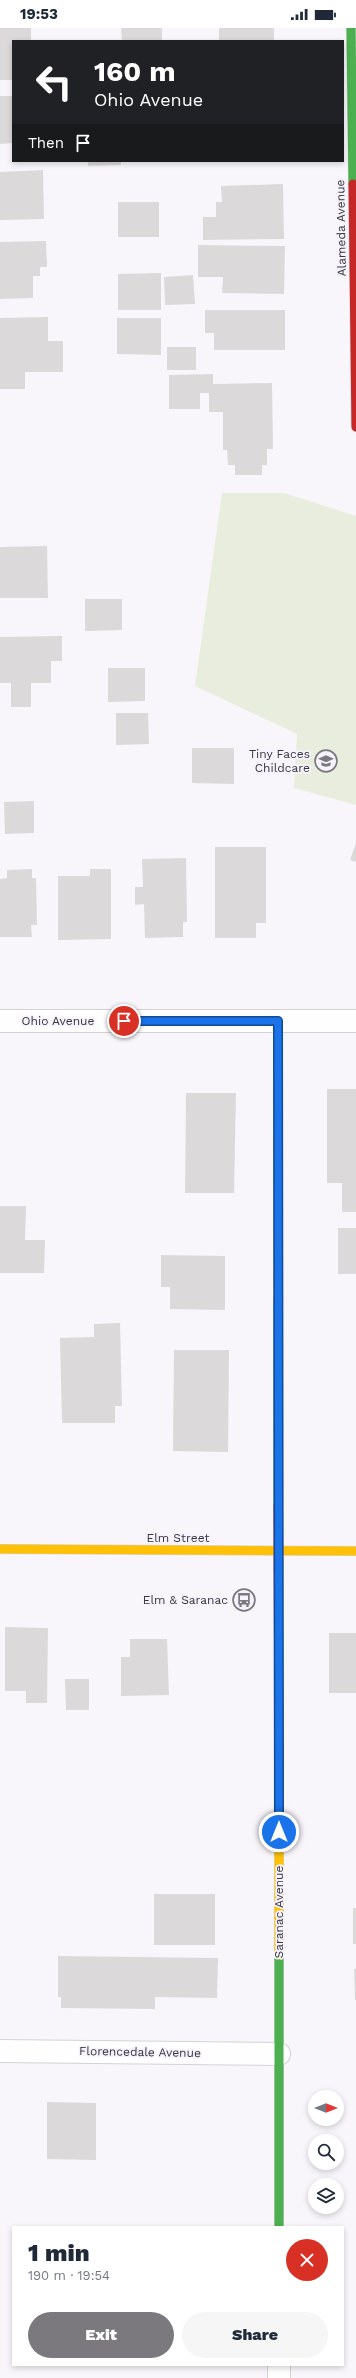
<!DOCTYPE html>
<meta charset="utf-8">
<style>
body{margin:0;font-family:"Work Sans",sans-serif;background:#f6f6f7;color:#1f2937;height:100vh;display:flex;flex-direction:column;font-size:15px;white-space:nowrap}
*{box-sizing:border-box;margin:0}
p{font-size:13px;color:#747a83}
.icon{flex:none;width:22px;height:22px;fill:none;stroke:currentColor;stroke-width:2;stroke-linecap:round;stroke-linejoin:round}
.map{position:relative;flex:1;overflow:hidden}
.side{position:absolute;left:12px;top:2198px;width:332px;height:140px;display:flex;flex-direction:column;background:#fff;border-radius:0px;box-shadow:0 2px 6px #0003}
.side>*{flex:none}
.banner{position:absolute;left:12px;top:12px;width:332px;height:122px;border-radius:0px;box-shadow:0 2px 6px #0003;background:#202124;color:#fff;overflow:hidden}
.needle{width:26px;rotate:90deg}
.buttons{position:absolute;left:308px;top:2062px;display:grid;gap:8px}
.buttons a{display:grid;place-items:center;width:36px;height:36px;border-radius:50%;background:#fff;box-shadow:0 2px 6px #0003;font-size:20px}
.pin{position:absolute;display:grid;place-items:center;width:34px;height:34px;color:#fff;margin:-17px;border:2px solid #fff;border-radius:50%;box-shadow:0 1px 4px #0007}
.me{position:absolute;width:44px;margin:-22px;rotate:0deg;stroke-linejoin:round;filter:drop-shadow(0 0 3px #0008)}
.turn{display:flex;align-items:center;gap:14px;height:84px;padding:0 16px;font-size:18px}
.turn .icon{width:52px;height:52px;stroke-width:2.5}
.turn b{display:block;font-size:28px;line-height:34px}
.then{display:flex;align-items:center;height:38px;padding:0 16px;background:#0003;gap:8px;font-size:15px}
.round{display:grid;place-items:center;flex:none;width:42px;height:42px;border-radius:21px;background:#f6f6f7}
.overview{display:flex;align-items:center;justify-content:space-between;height:68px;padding:0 16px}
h1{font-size:24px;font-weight:800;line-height:30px}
.action{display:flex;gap:8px;margin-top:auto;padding:8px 16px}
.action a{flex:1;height:46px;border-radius:24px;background:#7b797e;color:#fff;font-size:16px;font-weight:800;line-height:46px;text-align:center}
.action a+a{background:#f6f6f7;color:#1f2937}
.status{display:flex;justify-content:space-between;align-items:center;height:28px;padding:0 20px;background:#fff;direction:ltr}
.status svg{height:11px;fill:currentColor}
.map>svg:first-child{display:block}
</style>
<div class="status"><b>19:53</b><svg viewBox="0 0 49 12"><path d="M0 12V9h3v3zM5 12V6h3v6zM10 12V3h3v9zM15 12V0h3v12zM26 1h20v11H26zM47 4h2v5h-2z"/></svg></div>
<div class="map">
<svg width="356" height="2350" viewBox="0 0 356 2350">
<rect width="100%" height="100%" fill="#f8f6fb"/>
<path fill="#e9eddd" d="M 222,465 L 284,465 L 356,488 L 356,777 L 294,760 L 297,706 L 195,658 Z"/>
<g fill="#dcd9db">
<path d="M 0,0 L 31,0 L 31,13 L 13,13 L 13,52 L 0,52 Z"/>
<path d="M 121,0 L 162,0 L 162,13 L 122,13 Z"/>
<rect x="219" y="0" width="55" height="13"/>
<path d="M 0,68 L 13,68 L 13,115 L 0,116 Z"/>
<path d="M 88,133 L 121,133 L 121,137 L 88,138 Z"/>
<path d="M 43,142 L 44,191 L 0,192 L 0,144 Z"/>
<path d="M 283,156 L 284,211 L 203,212 L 203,189 L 216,189 L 216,174 L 222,174 L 221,158 Z"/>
<rect x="118" y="174" width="41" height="35"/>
<path d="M 46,213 L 47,239 L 40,239 L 40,248 L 33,248 L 33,270 L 0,271 L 0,214 Z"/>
<path d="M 198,217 L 285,218 L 284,266 L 222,265 L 223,249 L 198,249 Z"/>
<path d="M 161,245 L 161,282 L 118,282 L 118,246 Z"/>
<path d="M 193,247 L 195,276 L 165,277 L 164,249 Z"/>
<path d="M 205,282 L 285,282 L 285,322 L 214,322 L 214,305 L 205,305 Z"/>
<path d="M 48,289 L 48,313 L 63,313 L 63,344 L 25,344 L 25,361 L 0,361 L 0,290 Z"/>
<path d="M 117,290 L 161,290 L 161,327 L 117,326 Z"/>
<rect x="167" y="319" width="29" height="23"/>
<path d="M 213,346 L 213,356 L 272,355 L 273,421 L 267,421 L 267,437 L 262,437 L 262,447 L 235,447 L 235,437 L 228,437 L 227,422 L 223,422 L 223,384 L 209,384 L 209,365 L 200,365 L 200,381 L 169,381 L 169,347 Z"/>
<path d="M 47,518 L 48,570 L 0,570 L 0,519 Z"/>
<path d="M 85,571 L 122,571 L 122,602 L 85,603 Z"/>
<path d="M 62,608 L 62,633 L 51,633 L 51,655 L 31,655 L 31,679 L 11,679 L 11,655 L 0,655 L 0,609 Z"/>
<path d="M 108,640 L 145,640 L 145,673 L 108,674 Z"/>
<path d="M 116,685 L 148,685 L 149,716 L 116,717 Z"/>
<path d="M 192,720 L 234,720 L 234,756 L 192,755 Z"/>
<path d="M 34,773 L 34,805 L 5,806 L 4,774 Z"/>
<path d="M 356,815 L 356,834 L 350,832 Z"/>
<path d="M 215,819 L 266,819 L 266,895 L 256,895 L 256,910 L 215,910 Z"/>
<path d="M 186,830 L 187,894 L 183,894 L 183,909 L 145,910 L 144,876 L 135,877 L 135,859 L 143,859 L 142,831 Z"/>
<path d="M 32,841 L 32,850 L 36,850 L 37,897 L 31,897 L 32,909 L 0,909 L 0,851 L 7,850 L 7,842 Z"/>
<path d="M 90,841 L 111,841 L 111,911 L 58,912 L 58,848 L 90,848 Z"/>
<path d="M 327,1061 L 356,1061 L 356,1184 L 342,1184 L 342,1155 L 327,1155 Z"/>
<path d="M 186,1065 L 236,1065 L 234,1165 L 185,1165 Z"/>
<path d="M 0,1178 L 26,1178 L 25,1212 L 45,1212 L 44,1245 L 0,1245 Z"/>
<rect x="338" y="1200" width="18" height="46"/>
<path d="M 161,1227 L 225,1228 L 225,1282 L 170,1281 L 170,1259 L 161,1259 Z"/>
<path d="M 120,1295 L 122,1378 L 115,1378 L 115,1395 L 62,1395 L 60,1310 L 94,1309 L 94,1296 Z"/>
<path d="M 174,1322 L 229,1322 L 228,1424 L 173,1423 Z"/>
<path d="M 5,1599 L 48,1600 L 47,1675 L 26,1675 L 26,1663 L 5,1663 Z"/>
<rect x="329" y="1605" width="27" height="60"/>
<path d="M 130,1611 L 167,1611 L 169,1667 L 121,1668 L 121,1629 L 130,1629 Z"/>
<path d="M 65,1651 L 89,1651 L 89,1682 L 66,1682 Z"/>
<rect x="154" y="1866" width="61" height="51"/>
<rect x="353" y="1880" width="3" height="36"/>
<path d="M 58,1928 L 218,1930 L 217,1970 L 155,1969 L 155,1981 L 61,1980 L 61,1969 L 58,1969 Z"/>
<path d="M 354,1941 L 356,1941 L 356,1972 L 355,1972 Z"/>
<path d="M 47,2074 L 96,2075 L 96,2132 L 47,2131 Z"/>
</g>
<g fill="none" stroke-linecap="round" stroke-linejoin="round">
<g stroke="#d3d2d6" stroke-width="24">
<g id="street">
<path d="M 0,993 L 356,993"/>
<path d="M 0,2023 L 279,2026"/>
<path d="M 279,2350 L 279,2337"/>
</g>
</g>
<g stroke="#d3d2d6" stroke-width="10">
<g id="fast">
<path d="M 351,0 L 353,156"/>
<path d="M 278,1271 L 278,1478"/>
<path d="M 279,1927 L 279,2199"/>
</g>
</g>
<g stroke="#d3d2d6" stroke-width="10">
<g id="slow">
<path d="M 278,993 L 278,1271"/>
<path d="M 0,1521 L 356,1523"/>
<path d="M 279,1744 L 279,1927"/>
</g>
</g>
<g stroke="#d3d2d6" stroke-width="10">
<g id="jam">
<path d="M 353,156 L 356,399"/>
<path d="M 278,1478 L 279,1744"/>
</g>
</g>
<use href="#street" stroke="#fefefe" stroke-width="22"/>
<use href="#fast" stroke="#4caf50" stroke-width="9"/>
<use href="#slow" stroke="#ffc107" stroke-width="9"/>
<use href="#jam" stroke="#c62828" stroke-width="9"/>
</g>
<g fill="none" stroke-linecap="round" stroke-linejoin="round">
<g stroke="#114b97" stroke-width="10">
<path id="route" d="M 124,993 L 278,993 L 279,1804"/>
</g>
<use href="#route" stroke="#1a73e8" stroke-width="7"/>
</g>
<defs>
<g id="school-ring" transform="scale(1.15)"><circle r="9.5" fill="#f7f3fe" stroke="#7b797e" stroke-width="1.5"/><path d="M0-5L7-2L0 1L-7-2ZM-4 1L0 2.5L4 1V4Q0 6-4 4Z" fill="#7b797e"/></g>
<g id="bus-ring" transform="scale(1.15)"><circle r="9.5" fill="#f7f3fe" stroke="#7b797e" stroke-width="1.5"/><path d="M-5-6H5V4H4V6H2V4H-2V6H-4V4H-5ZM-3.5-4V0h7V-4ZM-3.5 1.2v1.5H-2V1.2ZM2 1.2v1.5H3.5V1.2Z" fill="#7b797e"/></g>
</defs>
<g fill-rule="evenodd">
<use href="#school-ring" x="326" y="733"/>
<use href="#bus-ring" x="244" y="1572"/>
</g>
<g text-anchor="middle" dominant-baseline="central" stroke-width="3.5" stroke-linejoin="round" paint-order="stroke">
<g font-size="12" fill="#37363a" stroke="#f7f3fe">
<text transform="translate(341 200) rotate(-91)">Alameda Avenue</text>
<text x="58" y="993">Ohio Avenue</text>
<text x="178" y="1510">Elm Street</text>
<text transform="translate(279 1884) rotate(-90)">Saranac Avenue</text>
<text transform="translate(140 2024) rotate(1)">Florencedale Avenue</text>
</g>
<g font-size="12" fill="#37363a" stroke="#f7f3fe" text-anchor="end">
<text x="310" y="726">Tiny Faces<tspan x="310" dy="14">Childcare</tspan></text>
<text x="228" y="1572">Elm &amp; Saranac</text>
</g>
</g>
</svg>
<div class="buttons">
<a><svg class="needle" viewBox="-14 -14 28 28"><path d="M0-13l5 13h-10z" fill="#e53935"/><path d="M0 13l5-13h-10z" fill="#747a83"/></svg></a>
<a><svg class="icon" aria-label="search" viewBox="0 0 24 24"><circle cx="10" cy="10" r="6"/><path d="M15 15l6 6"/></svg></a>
<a><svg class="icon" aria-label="layers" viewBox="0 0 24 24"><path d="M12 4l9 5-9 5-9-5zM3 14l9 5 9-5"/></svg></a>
</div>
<div class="pin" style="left:124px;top:993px;background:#d93025"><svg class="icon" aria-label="arrive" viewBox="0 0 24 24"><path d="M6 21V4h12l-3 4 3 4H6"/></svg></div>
<svg class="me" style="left:279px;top:1804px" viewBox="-20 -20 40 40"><circle r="17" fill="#1a73e8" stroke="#fff" stroke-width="3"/><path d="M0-11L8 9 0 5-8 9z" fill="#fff"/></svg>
<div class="banner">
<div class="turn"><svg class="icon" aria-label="left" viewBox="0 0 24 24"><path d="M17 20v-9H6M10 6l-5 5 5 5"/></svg><div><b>160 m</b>Ohio Avenue</div></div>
<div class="then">Then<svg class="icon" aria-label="arrive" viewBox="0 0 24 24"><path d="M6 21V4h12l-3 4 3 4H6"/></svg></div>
</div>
<section class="side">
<div class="overview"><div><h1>1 min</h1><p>190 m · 19:54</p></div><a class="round" style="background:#d93025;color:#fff"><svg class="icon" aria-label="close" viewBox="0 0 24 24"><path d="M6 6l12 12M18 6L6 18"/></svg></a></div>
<div class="action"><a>Exit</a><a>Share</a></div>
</section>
</div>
